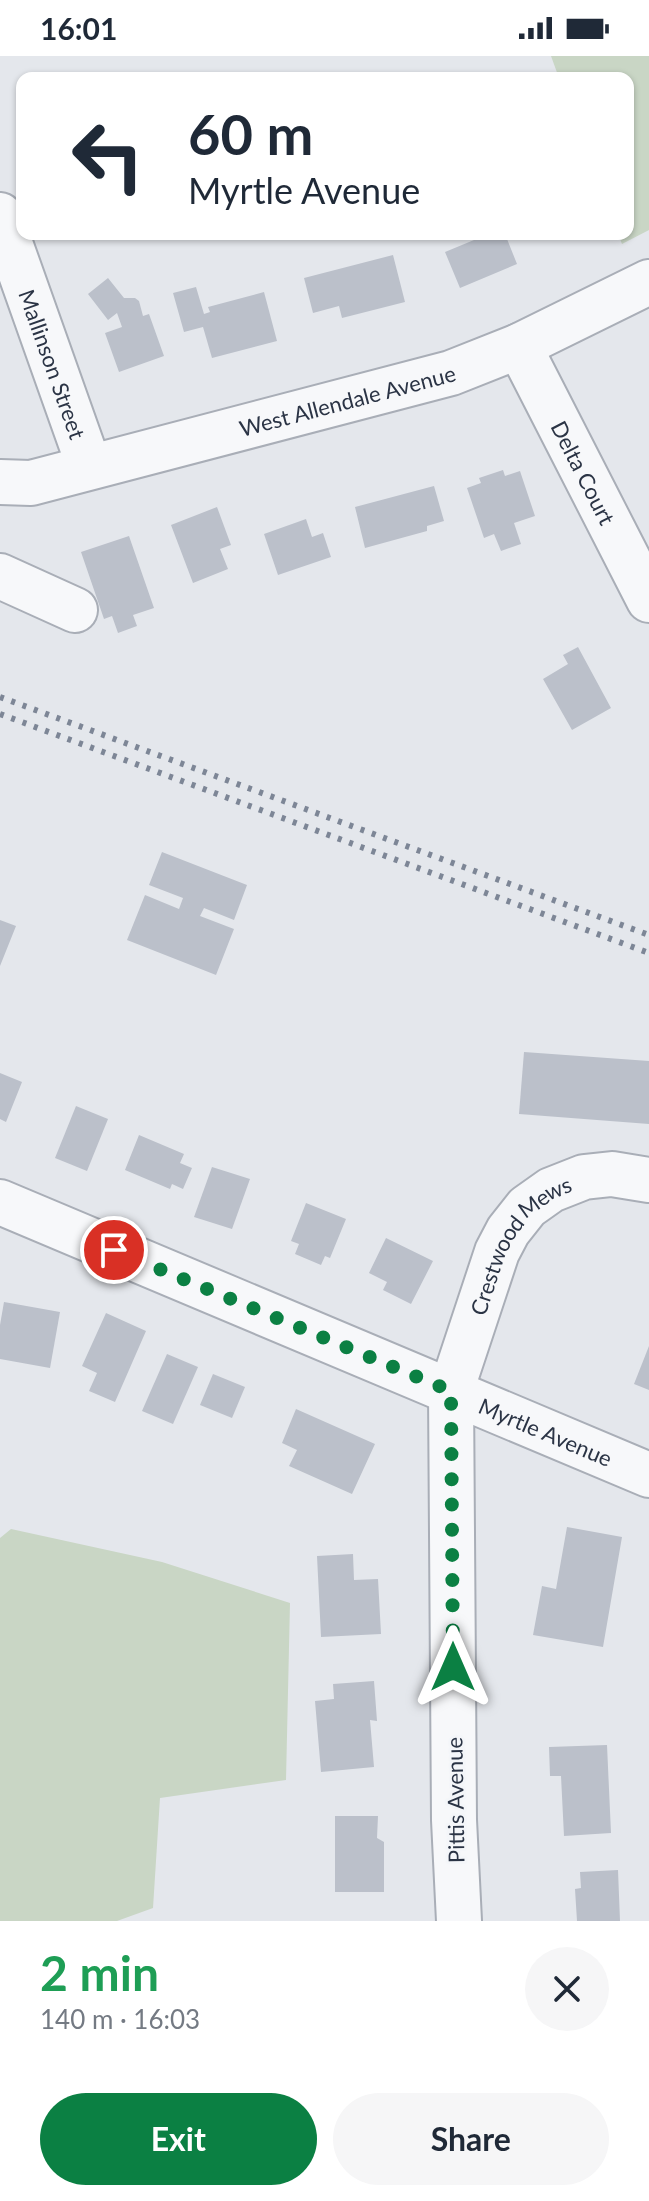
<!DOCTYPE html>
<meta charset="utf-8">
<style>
body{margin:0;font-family:Lato,sans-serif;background:#f6f6f7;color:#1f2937;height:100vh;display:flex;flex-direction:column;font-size:30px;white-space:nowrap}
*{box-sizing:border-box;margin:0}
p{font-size:26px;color:#747a83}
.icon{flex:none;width:44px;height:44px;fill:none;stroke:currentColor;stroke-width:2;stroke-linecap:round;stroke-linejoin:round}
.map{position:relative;height:1865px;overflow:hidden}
.side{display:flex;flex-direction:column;background:#fff;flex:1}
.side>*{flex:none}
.guide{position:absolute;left:16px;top:16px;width:618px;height:168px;border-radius:16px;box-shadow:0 2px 6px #0004;background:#fff;color:#1f2937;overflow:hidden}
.pin{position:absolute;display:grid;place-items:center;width:68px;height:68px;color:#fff;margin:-34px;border:4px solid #fff;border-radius:50%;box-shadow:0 2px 8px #0007}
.me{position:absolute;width:88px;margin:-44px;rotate:0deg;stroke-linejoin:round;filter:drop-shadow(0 0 6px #0008)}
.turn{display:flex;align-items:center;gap:28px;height:168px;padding:0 40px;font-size:36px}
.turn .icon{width:104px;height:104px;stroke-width:2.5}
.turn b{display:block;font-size:56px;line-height:68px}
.round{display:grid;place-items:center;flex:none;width:84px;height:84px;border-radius:42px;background:#f6f6f7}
.overview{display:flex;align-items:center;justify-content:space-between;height:136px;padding:0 40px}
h1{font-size:48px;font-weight:700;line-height:60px;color:#1e9e55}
.cta{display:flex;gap:16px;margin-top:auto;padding:16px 40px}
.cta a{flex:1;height:92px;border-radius:48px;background:#0b8043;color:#fff;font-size:32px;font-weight:700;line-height:92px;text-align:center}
.cta a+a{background:#f6f6f7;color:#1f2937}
.status{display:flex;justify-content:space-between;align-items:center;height:56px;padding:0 40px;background:#fff;direction:ltr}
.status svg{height:22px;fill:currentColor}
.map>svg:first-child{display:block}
</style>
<div class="status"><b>16:01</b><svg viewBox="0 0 49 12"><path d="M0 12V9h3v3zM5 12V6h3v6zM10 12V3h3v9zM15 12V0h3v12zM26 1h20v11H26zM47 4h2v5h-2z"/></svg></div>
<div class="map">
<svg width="649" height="1865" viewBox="0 0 649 1865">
<rect width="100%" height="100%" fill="#e4e7ec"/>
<g fill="#c9d6c5">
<path d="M 551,0 L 649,0 L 649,174 L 622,188 L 618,178 L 628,178 L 628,22 L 559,22 Z"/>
<path d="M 11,1473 L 162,1506 L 290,1547 L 286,1724 L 160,1742 L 153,1852 L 117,1865 L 0,1865 L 0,1482 Z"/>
</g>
<g fill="#bbc0ca">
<path d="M 472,178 L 505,178 L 517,208 L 460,232 L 445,196 L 474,184 Z"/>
<path d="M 393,199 L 405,246 L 342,262 L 339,250 L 313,257 L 304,222 Z"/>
<path d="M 108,222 L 124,242 L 135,242 L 139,245 L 143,260 L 149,258 L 164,300 L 119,316 L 105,277 L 122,271 L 117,257 L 108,264 L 88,238 Z"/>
<path d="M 196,231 L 204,258 L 210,256 L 208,251 L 264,236 L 277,285 L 212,302 L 203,271 L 184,276 L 173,237 Z"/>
<path d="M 503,414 L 505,420 L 520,415 L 535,460 L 514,467 L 521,488 L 501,495 L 494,478 L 484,482 L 467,432 L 481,427 L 479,422 Z"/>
<path d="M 434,430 L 444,465 L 427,470 L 427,475 L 365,492 L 355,451 Z"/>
<path d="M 217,451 L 231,489 L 220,493 L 228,513 L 193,527 L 171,469 Z"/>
<path d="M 306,463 L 312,481 L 323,477 L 331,501 L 278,519 L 264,478 Z"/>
<path d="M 129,480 L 154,552 L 133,559 L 137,570 L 118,577 L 112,560 L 104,563 L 81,496 Z"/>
<path d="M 578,591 L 611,652 L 572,674 L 543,623 L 568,608 L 563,599 Z"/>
<path d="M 162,796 L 247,829 L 234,864 L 204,852 L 200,860 L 234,873 L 216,919 L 127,884 L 145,839 L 179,853 L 183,842 L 149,829 Z"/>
<path d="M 0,864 L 16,870 L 0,910 Z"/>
<path d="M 524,996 L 649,1005 L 649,1068 L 519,1058 Z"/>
<path d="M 0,1017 L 22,1026 L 6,1066 L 0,1063 Z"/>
<path d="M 76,1050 L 108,1063 L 87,1115 L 55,1102 Z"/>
<path d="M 139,1079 L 184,1098 L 180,1107 L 192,1112 L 183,1133 L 172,1128 L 170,1133 L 125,1114 Z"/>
<path d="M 212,1111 L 250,1123 L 232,1173 L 194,1161 Z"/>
<path d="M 306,1147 L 346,1163 L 330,1202 L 325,1200 L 321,1209 L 295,1198 L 299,1188 L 291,1185 Z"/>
<path d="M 386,1182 L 433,1205 L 411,1248 L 383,1234 L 387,1226 L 369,1217 Z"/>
<path d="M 4,1246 L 60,1256 L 50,1312 L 0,1303 L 0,1269 Z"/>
<path d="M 106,1257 L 146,1275 L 115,1346 L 89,1335 L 97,1317 L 82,1310 Z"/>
<path d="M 649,1290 L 649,1334 L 634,1328 Z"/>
<path d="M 167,1298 L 198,1311 L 173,1368 L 142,1355 Z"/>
<path d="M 213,1318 L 245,1331 L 232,1362 L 200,1349 Z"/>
<path d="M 296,1353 L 375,1388 L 352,1438 L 289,1410 L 297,1394 L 282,1387 Z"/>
<path d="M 567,1471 L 622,1481 L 603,1591 L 533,1579 L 542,1530 L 556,1533 Z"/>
<path d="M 353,1498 L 354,1524 L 378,1523 L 381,1578 L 321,1581 L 317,1500 Z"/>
<path d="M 374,1625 L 377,1665 L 370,1664 L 374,1711 L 321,1716 L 315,1645 L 334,1643 L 333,1628 Z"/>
<path d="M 607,1689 L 611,1777 L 564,1780 L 561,1720 L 550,1720 L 549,1691 Z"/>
<path d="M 335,1760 L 378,1760 L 377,1782 L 384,1786 L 384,1836 L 335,1836 Z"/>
<path d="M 618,1814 L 620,1865 L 577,1865 L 575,1833 L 581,1832 L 580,1816 Z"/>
</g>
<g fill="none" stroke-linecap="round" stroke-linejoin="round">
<g stroke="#a9aeb7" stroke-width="48">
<g id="minor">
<path id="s1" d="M 0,159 L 89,410"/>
<path id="s2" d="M 519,290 L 649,544"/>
<path id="s3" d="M 0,426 L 31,427 L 451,317 L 519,290 L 649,226"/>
<path d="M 0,520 L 75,554"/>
<path id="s4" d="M 0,1146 L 649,1419"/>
<path id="s5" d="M 459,1865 L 454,1764 L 451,1335 L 497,1196 L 508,1175 L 527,1151 L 551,1134 L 584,1121 L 612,1118 L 649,1124"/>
</g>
</g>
<use href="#minor" stroke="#f7f8fa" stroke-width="44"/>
<g stroke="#7d8696" stroke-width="6" stroke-dasharray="4 8" stroke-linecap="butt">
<path d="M 0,641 L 649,879"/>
<path d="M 0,658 L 649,897"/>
</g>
</g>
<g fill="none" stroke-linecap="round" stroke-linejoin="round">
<path stroke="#0b8043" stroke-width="14" stroke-dasharray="0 25.2" d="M 114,1194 L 451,1335 L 453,1611"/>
</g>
<g text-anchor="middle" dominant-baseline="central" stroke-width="6" stroke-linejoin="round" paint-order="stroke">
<g font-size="22" fill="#2b3445" stroke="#f4f6f9">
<text stroke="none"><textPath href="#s1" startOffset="158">Mallinson Street</textPath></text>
<text stroke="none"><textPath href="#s3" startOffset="358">West Allendale Avenue</textPath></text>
<text stroke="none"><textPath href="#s2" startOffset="142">Delta Court</textPath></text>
<text stroke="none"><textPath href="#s5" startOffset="696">Crestwood Mews</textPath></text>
<text stroke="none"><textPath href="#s4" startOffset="592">Myrtle Avenue</textPath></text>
<text transform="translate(455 1744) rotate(-91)">Pittis Avenue</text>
</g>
</g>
</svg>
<div class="pin" style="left:114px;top:1194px;background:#d93025"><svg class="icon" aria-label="arrive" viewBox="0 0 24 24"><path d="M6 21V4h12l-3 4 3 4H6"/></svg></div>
<svg class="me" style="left:453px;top:1611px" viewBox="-20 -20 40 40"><path d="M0-17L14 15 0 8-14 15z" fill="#0b8043" stroke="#fff" stroke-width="4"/></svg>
<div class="guide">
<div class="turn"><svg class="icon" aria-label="left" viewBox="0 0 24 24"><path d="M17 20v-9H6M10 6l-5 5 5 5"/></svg><div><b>60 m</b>Myrtle Avenue</div></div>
</div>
</div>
<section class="side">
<div class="overview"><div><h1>2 min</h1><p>140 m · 16:03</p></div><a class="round"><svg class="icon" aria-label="close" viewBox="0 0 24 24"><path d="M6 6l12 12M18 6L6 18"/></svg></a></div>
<div class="cta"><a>Exit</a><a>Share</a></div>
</section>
